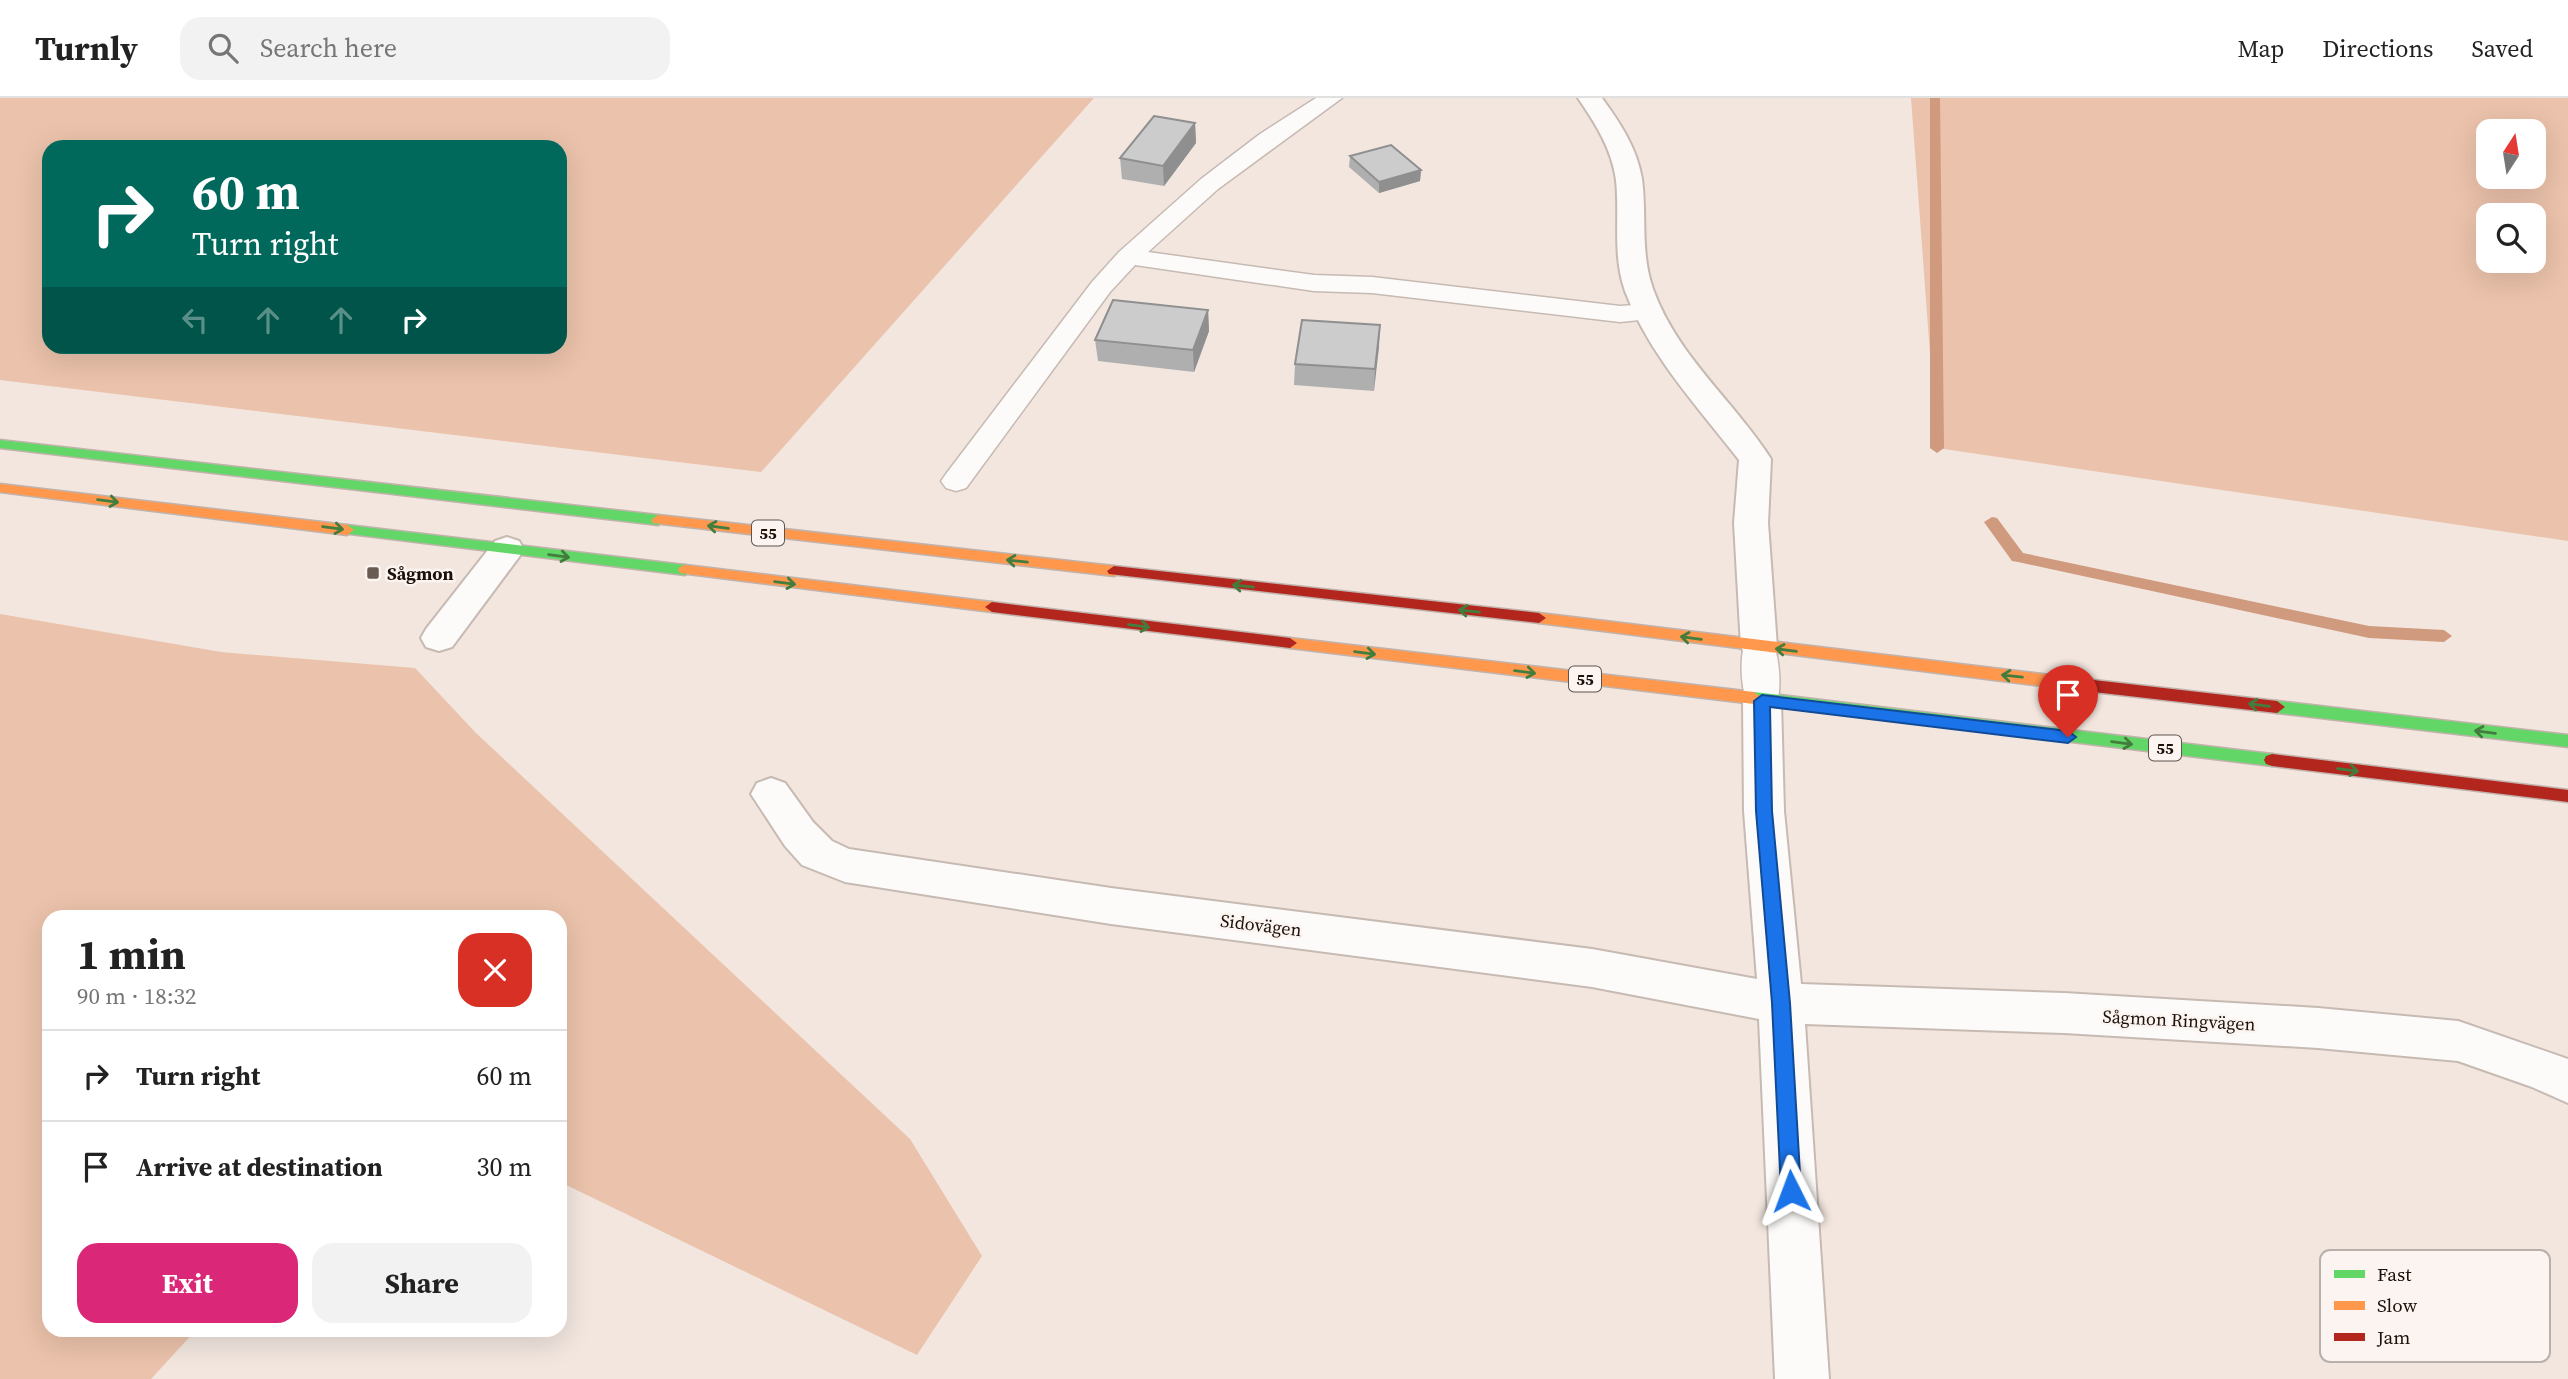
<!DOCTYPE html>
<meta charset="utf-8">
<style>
body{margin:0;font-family:"Source Serif 4",serif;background:#f2f2f2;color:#222;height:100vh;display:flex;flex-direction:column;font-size:26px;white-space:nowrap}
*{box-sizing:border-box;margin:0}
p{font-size:23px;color:#767676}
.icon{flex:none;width:38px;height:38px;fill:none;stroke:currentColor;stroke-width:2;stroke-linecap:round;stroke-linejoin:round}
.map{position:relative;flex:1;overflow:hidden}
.sheet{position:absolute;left:42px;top:812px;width:525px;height:427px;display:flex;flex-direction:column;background:#fff;border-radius:21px;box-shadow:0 7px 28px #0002}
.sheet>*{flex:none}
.guide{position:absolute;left:42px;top:42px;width:525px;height:214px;border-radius:21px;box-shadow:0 7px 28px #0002;background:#00695c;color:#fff;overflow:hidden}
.needle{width:46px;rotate:12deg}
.buttons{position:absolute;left:2476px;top:21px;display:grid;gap:14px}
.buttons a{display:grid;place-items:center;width:70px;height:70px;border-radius:14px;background:#fff;box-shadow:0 7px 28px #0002;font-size:35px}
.pin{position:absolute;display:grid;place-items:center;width:60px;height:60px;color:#fff;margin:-72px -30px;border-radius:50% 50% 50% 0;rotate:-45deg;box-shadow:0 0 7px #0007}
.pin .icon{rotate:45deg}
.me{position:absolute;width:77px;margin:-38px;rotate:357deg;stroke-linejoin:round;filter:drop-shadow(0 0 5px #0008)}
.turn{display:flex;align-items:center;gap:24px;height:147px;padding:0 35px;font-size:32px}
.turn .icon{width:91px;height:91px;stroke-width:2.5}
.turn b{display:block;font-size:49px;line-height:60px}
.lanes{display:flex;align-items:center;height:66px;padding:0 35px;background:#0003;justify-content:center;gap:35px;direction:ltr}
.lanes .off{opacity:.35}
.round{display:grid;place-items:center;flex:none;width:74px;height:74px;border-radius:21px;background:#f2f2f2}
.headline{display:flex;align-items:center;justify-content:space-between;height:119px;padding:0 35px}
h1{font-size:42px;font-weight:700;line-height:52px}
.primary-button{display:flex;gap:14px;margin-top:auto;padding:14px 35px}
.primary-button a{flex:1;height:80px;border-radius:21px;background:#db2777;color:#fff;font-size:28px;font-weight:700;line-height:80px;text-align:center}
.primary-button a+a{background:#f2f2f2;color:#222}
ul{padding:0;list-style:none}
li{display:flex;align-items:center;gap:21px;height:91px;padding:0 35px;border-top:2px solid #e0e0e0}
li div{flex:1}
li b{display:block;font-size:26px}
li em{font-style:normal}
header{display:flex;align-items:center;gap:42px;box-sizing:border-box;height:98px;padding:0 35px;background:#fff;border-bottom:2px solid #e0e0e0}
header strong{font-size:33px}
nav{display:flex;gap:38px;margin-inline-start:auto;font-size:24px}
.search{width:490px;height:63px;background:#f2f2f2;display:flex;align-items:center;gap:18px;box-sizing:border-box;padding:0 24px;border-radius:21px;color:#767676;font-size:26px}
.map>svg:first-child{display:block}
</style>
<header>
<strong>Turnly</strong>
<div class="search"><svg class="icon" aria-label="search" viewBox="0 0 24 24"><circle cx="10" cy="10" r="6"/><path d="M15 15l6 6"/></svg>Search here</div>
<nav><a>Map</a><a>Directions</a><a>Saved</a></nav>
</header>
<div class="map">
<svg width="2568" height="1281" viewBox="0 0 2568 1281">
<rect width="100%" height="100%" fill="#f2e6df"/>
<g fill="#ebc2ab" fill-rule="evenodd">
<path d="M 0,0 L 1094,0 L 761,374 L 0,282 ZM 49,49 L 560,49 L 560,248 L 49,248 Z"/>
<path d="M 1911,0 L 2568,0 L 2568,443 L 1937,350 ZM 2534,33 L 2534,79 L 2488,79 L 2488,33 ZM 2534,117 L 2534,163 L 2488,163 L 2488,117 Z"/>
<path d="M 0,516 L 221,554 L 415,570 L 476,635 L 910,1041 L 982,1158 L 917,1257 L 560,1084 L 560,819 L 49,819 L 49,1232 L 196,1232 L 151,1281 L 0,1281 Z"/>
</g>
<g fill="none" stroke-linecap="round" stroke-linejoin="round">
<g fill="#cf9a7d" fill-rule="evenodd">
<path d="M 1930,0 L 1940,0 L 1944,350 L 1937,355 L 1930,350 Z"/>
<path d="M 1992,419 L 1997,420 L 2023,455 L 2369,528 L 2444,532 L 2452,538 L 2444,544 L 2369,540 L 2018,464 L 2012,463 L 1984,424 Z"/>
</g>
<g stroke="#c6bab3" stroke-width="3">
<g id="lane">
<path d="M 1316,0 L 1342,0 L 1218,91 L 1148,154 L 1314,177 L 1372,179 L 1620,208 L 1650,206 L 1659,208 L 1663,214 L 1659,220 L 1620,224 L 1372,195 L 1314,193 L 1135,167 L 1110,194 L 966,390 L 956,393 L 946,390 L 941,383 L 946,376 L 1092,184 L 1119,154 L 1201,81 L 1260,36 Z"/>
<path d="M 1759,537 L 1771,541 C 1780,557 1783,596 1774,612 L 1762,616 L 1750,612 C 1741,596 1738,557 1747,541 Z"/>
</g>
</g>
<g stroke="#c6bab3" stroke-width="4">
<g id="street">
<path d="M 1578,0 L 1602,0 C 1620,25 1637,50 1642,81 C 1647,118 1640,154 1653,191 C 1677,258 1734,303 1771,361 L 1768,425 L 1777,549 L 1772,558 L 1759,562 L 1746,558 L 1741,549 L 1734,425 L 1739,362 C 1698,309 1649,257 1625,193 C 1612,156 1620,120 1616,82 C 1612,51 1595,25 1578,0 Z"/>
<path d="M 507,439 L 519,443 L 524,451 L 519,459 L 452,549 L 439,553 L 426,549 L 421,540 L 426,531 L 495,443 Z"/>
<path d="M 1762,589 L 1775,593 L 1781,603 L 1784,713 L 1801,886 L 2064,895 L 2318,910 L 2458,923 L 2568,961 L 2568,1005 L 2532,989 L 2458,963 L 2318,950 L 2064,935 L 1805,926 L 1829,1281 L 1775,1281 L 1759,921 L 1592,889 L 1111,826 L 845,784 L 802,767 L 785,748 L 751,696 L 757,685 L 771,680 L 785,685 L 813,724 L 832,743 L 849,751 L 1111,790 L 1592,851 L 1757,881 L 1744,713 L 1743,603 L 1749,593 Z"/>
</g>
</g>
<g stroke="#c1b3ac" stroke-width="3">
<g id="fast">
<path d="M 0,342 L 658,417 L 665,422 L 658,427 L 0,350 Z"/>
<path d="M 347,427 L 685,467 L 692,472 L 685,477 L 342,435 L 340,432 L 342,429 Z"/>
<path d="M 1754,594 L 2272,656 L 2278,658 L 2280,662 L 2278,666 L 2272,668 L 1754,606 L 1746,600 Z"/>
<path d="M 2277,603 L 2568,637 L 2568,649 L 2277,615 L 2269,609 Z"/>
</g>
</g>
<g stroke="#c1b3ac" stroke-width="3">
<g id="slow">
<path d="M 0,386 L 347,427 L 354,432 L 347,437 L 0,394 Z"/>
<path d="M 658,417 L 1114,468 L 1121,473 L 1114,478 L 653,425 L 651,422 Z"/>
<path d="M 685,467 L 992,504 L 999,509 L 992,514 L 680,475 L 678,472 L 680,469 Z"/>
<path d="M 1539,515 L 2050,577 L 2058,583 L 2050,589 L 1539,525 L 1532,520 Z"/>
<path d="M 1290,540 L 1754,594 L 1762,600 L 1754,606 L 1290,550 L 1283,545 Z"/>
</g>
</g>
<g stroke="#c1b3ac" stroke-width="3">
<g id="jam">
<path d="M 1114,468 L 1539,515 L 1546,520 L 1539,525 L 1109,476 L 1107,473 Z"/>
<path d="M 992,504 L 1290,540 L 1297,545 L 1290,550 L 992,514 L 985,509 Z"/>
<path d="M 2050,577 L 2277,603 L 2285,609 L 2277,615 L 2050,589 L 2042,583 Z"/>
<path d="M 2272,656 L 2568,692 L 2568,704 L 2272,668 L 2266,666 L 2264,662 L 2266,658 Z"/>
</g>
</g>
<use href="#lane" fill="#fdfbfa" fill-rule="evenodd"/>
<use href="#street" fill="#fdfbfa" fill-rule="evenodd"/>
<use href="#fast" fill="#63d668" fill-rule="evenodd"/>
<use href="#slow" fill="#ff974d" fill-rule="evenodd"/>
<use href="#jam" fill="#b3261e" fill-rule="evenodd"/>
</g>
<g fill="#afafb0">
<path d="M 1195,25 L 1196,45 L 1164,88 L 1122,81 L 1120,60 Z"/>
<path d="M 1350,58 L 1421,72 L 1420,83 L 1379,95 L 1349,69 Z"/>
<path d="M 1208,212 L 1209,233 L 1194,274 L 1098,263 L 1095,242 Z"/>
<path d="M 1380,227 L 1374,293 L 1294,287 L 1295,266 Z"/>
</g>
<g fill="#8f8f90">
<path d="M 1195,25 L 1196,45 L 1164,88 L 1163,68 Z"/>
<path d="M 1421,72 L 1420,83 L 1379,95 L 1379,84 Z"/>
<path d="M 1208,212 L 1209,233 L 1194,274 L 1193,252 Z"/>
<path d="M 1380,227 L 1379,249 L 1374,293 L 1375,271 Z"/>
</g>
<g fill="#cccccd" stroke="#8f8f90" stroke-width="2">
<path d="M 1154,18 L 1195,25 L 1163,68 L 1120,60 Z"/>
<path d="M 1391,47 L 1421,72 L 1379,84 L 1350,58 Z"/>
<path d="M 1113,202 L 1208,212 L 1193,252 L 1095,242 Z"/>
<path d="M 1302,222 L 1380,227 L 1375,271 L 1295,266 Z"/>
</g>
<defs><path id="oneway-shaft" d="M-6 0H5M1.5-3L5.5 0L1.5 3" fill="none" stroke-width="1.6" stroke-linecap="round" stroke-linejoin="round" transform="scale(1.75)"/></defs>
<g stroke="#437d3d">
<use href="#oneway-shaft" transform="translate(108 403) rotate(7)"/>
<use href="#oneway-shaft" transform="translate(718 429) rotate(-173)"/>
<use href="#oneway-shaft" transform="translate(333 430) rotate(7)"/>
<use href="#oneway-shaft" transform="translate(559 458) rotate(7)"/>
<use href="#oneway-shaft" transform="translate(1017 463) rotate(-174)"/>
<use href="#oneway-shaft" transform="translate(785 485) rotate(7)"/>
<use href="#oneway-shaft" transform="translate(1243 488) rotate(-174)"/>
<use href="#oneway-shaft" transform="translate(1469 513) rotate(-174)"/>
<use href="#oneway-shaft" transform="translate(1139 528) rotate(7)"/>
<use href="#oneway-shaft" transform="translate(1691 540) rotate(-173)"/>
<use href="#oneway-shaft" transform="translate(1786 552) rotate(-173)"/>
<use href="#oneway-shaft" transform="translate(1365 555) rotate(7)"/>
<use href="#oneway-shaft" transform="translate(1525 574) rotate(7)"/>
<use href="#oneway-shaft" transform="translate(2012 578) rotate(-174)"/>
<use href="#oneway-shaft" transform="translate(2259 607) rotate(-173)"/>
<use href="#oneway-shaft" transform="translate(2485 634) rotate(-173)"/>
<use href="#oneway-shaft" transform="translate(2122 645) rotate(7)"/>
<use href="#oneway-shaft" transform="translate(2348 672) rotate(7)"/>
</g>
<path fill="#1a73e8" stroke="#114b97" stroke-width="2" d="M 1762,597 L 2068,633 L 2076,639 L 2068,645 L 1770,609 L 1772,713 L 1790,905 L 1801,1093 L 1798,1100 L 1791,1103 L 1784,1100 L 1781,1093 L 1772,905 L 1756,713 L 1754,603 Z"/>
<rect fill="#675b54" stroke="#fcf4f0" stroke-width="2.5" x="366" y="468" width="14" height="14" rx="3.5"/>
<g text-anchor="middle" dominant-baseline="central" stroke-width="5" stroke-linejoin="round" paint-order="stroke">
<g fill="#fcf4f0" stroke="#5f544e" stroke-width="2">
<rect x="752" y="422.5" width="32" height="25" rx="5"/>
<rect x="1569" y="568.5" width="32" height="25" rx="5"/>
<rect x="2149" y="637.5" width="32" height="25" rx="5"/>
</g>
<g font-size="16" font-weight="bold" fill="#1c1009">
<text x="768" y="435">55</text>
<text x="1585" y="581">55</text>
<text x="2165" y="650">55</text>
</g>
<g font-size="18" font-weight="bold" fill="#1c1009" stroke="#fcf4f0" text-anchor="start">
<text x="387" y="475">Sågmon</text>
</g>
<g font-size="18" fill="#1c1009" stroke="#fcf4f0">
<text transform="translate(1261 827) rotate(7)">Sidovägen</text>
<text transform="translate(2179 922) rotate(3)">Sågmon Ringvägen</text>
</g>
</g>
<rect x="2320" y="1152" width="230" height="112" rx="10" fill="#fcf4f0" stroke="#b9b0ab" stroke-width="2"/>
<rect x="2334" y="1172" width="31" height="8" fill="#63d668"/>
<rect x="2334" y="1203" width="31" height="9" fill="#ff974d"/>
<rect x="2334" y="1235" width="31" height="8" fill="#b3261e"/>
<g font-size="19" fill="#1c1009">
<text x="2377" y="1183">Fast</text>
<text x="2377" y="1214">Slow</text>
<text x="2377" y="1246">Jam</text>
</g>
</svg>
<div class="buttons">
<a><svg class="needle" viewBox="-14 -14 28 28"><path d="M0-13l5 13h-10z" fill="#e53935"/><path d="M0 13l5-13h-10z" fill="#767676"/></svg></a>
<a><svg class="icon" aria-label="search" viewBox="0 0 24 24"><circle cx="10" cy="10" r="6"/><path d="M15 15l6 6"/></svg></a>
</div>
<div class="pin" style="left:2068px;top:639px;background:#d93025"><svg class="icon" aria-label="arrive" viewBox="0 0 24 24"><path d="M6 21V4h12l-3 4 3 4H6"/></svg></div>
<svg class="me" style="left:1791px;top:1093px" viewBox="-20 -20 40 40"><path d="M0-17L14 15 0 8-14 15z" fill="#1a73e8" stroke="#fff" stroke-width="4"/></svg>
<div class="guide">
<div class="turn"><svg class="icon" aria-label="right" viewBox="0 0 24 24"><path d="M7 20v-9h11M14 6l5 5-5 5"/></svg><div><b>60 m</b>Turn right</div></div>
<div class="lanes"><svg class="icon off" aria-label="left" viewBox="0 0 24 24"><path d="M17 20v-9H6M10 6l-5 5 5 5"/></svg><svg class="icon off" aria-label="ahead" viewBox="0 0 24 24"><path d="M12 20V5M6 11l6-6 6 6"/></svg><svg class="icon off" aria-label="ahead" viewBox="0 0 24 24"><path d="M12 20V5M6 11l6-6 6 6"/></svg><svg class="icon" aria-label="right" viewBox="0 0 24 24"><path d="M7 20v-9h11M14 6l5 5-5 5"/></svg></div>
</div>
<section class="sheet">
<div class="headline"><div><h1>1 min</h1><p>90 m · 18:32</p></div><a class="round" style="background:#d93025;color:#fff"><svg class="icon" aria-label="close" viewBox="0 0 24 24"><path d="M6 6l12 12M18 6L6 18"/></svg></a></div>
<ul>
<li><svg class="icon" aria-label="right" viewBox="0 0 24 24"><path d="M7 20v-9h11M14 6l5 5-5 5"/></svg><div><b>Turn right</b></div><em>60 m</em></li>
<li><svg class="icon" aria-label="arrive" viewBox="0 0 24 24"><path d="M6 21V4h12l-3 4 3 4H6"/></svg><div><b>Arrive at destination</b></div><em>30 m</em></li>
</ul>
<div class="primary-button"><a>Exit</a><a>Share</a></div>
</section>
</div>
